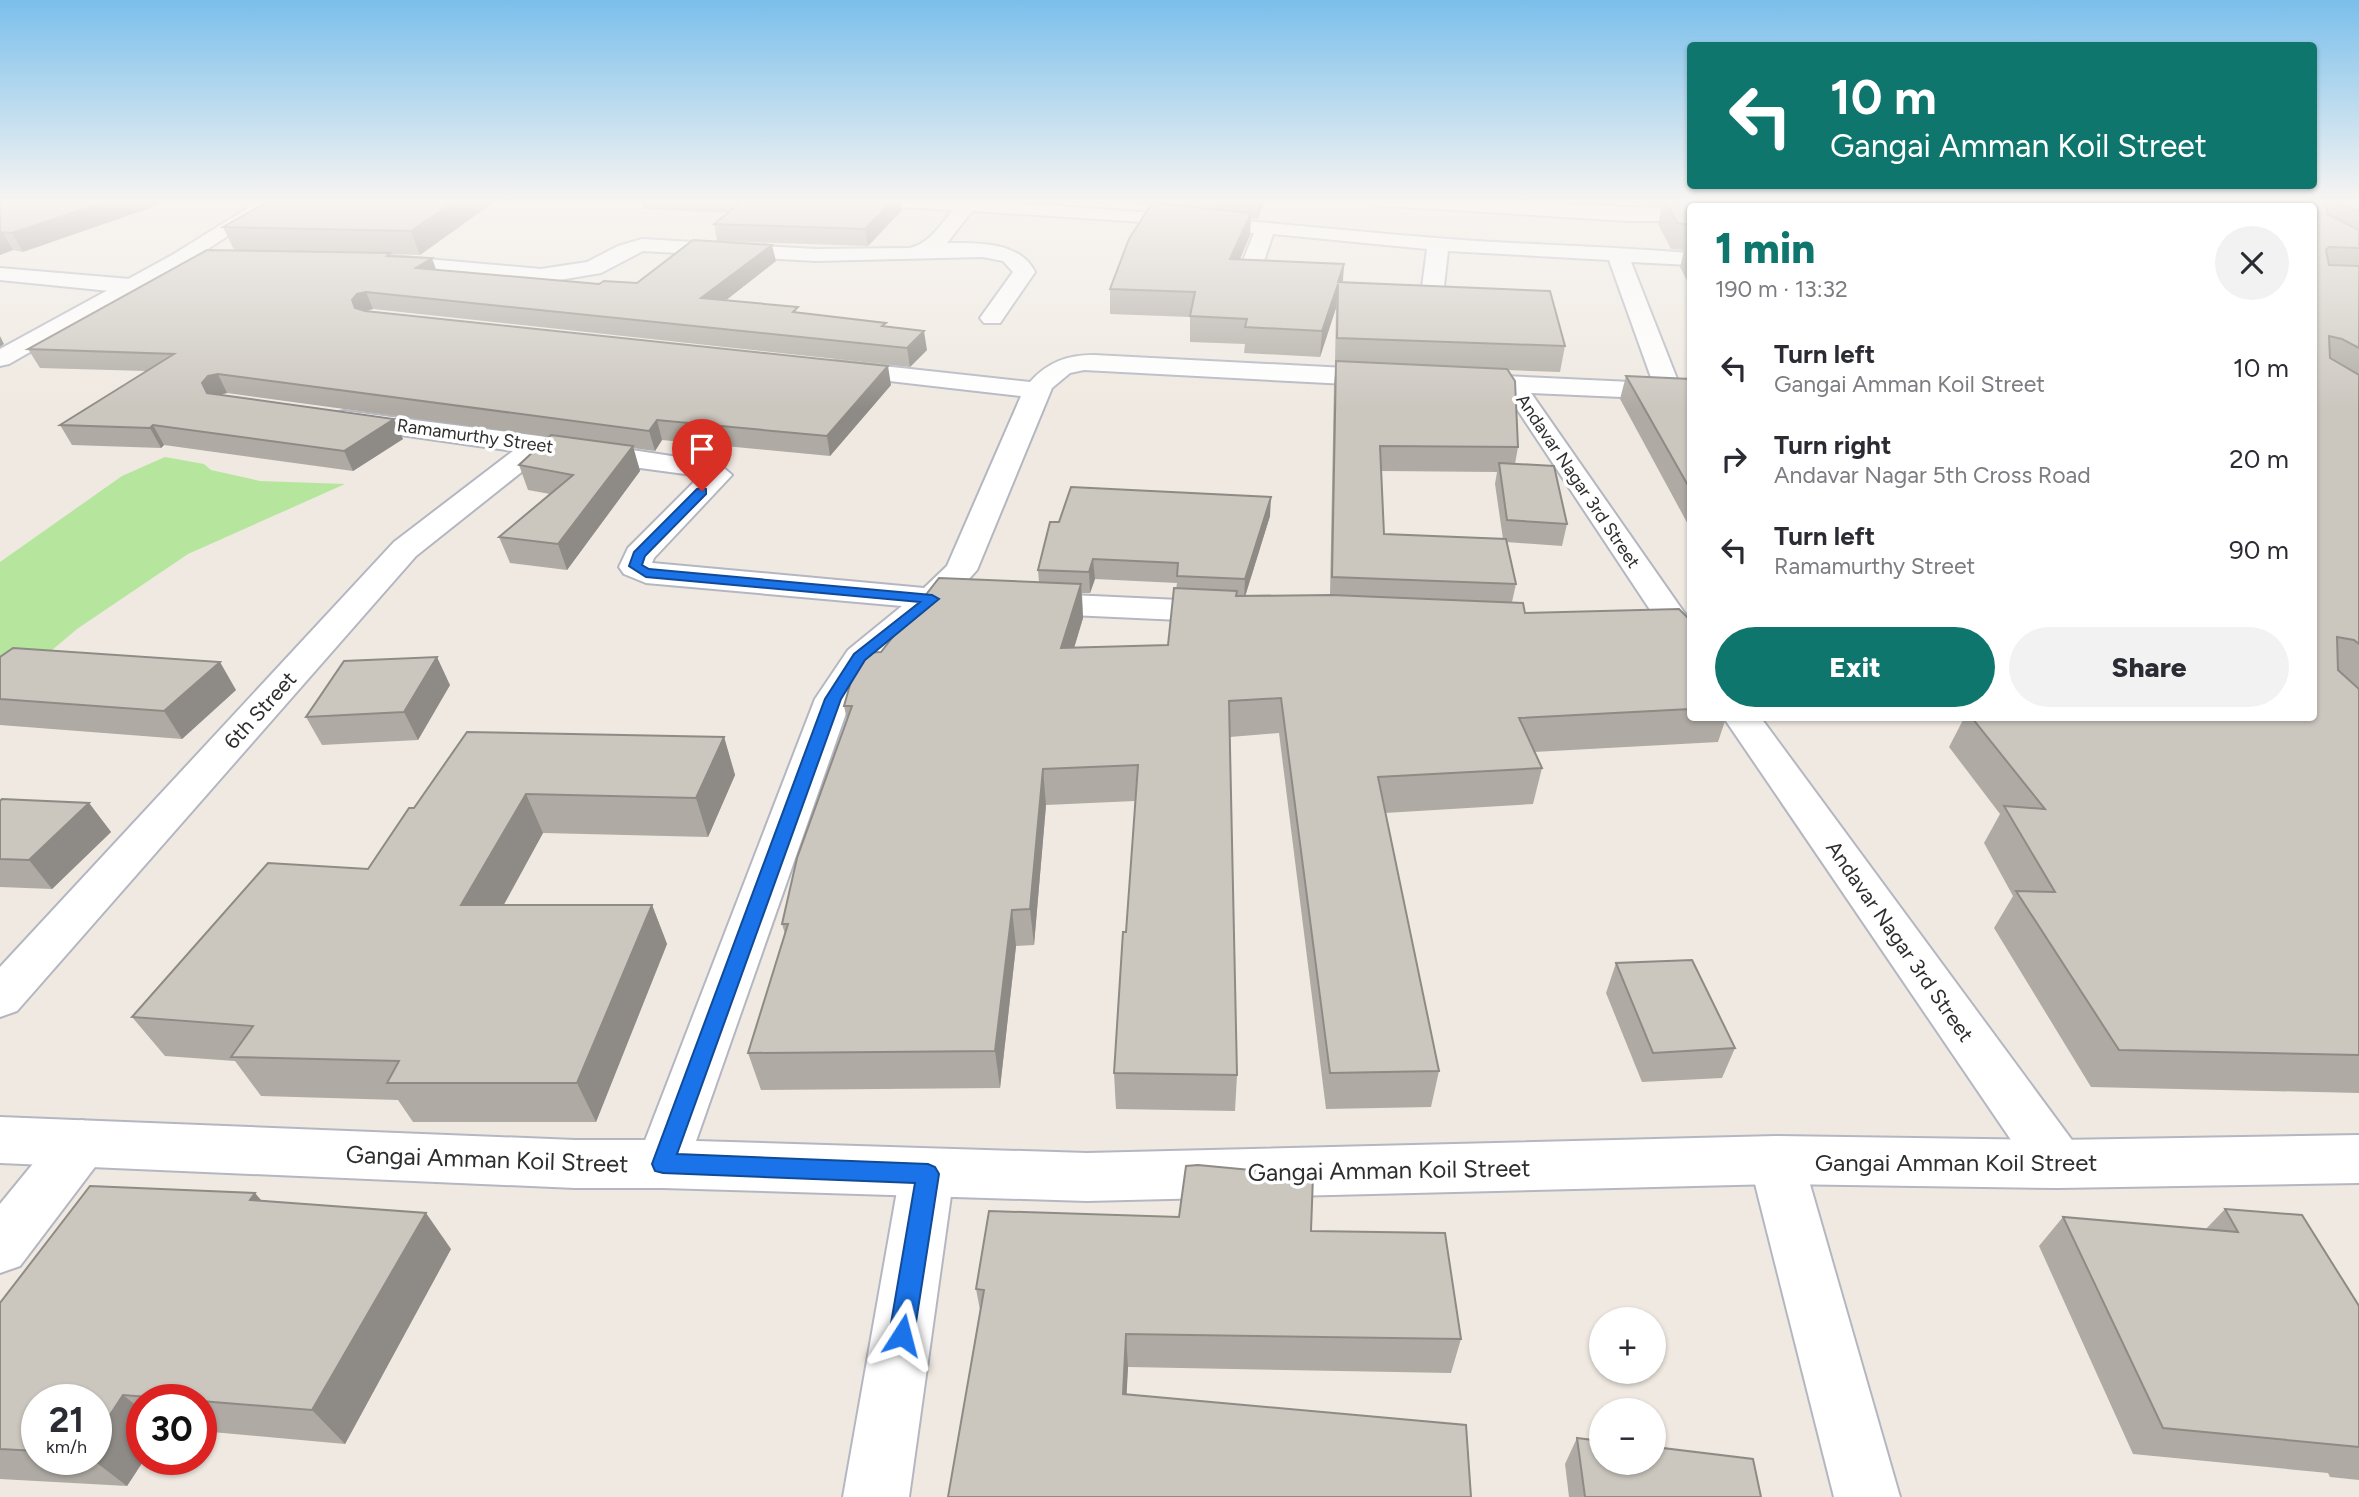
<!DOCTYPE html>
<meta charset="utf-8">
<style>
body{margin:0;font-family:Figtree,sans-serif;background:#f2f2f3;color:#2b2b33;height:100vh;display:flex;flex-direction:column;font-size:26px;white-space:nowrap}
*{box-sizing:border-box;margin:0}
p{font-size:23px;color:#7c7c81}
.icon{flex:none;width:38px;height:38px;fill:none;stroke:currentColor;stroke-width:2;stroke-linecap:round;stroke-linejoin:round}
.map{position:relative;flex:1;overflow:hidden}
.details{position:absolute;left:1687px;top:203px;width:630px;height:518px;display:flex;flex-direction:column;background:#fff;border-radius:7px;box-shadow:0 2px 5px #0004}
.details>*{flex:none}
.hud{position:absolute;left:1687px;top:42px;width:630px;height:147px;border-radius:7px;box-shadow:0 2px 5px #0004;background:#0f766e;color:#fff;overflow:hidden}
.fabs{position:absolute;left:1589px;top:1307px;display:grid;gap:14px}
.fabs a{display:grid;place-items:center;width:77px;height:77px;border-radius:50%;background:#fff;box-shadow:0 2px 5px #0004;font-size:35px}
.speed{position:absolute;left:21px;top:1384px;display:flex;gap:14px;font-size:35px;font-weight:700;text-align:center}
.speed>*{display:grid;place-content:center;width:91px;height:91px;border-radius:50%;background:#fff;box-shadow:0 2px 5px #0004;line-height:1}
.speed small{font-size:18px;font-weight:400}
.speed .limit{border:10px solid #d22;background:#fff;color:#111}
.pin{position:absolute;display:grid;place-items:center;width:60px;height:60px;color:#fff;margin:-72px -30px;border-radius:50% 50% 50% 0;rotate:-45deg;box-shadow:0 0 7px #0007}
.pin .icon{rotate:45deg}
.me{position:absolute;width:77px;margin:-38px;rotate:9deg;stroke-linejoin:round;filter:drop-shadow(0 0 5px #0008)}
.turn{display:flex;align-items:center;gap:24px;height:147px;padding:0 28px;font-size:32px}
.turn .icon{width:91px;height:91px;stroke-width:2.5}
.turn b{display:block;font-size:49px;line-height:60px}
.round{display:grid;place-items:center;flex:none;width:74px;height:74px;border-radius:37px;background:#f2f2f3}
.overview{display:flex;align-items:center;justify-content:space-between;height:119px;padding:0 28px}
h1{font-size:42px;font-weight:800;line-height:52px;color:#0f766e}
.cta{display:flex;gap:14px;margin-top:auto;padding:14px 28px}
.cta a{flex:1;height:80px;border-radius:42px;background:#0f766e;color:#fff;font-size:28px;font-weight:800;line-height:80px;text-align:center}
.cta a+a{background:#f2f2f3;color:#2b2b33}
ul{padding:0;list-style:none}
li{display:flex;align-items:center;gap:21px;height:91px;padding:0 28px}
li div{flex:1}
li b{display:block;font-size:26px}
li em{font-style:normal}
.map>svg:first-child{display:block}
</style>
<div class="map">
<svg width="2359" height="1497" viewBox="0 0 2359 1497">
<rect width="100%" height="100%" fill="#efe9e1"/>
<path fill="#b6e59e" d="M 165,457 L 204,464 L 211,470 L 260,481 L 345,484 L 188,554 L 77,629 L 0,694 L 0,562 L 122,476 Z"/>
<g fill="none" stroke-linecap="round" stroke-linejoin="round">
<g stroke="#b4b7c1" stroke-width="4">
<g id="minor">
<path d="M 859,199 C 1052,199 1243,222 1436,238 C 1521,245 1606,246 1690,253 L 1690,265 L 1631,262 L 1679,384 L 1690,384 L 1690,400 L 1531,393 L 1690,621 L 1690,655 L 1678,652 L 1505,391 L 1454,387 L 1450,382 L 1454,377 L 1463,374 L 1653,383 L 1609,260 L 1448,251 L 1442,303 L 1439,308 L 1423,308 L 1420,303 L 1427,249 L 1273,234 L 1260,273 L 1257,278 L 1241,278 L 1238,273 L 1254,233 L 1143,222 L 972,211 L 947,243 C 977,243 1020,241 1035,272 L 1000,323 L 984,323 L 980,318 L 1013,272 L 1003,261 L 983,257 L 816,261 L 643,251 L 601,273 L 541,283 L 381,267 L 374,265 L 370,261 L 374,257 L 381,255 L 541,269 L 587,262 L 618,246 L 642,239 L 816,249 L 910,248 C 930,243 940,225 953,210 L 868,205 Z"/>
<path d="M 1364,199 L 1466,199 L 1670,209 L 1680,215 L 1670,221 L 1628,221 L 1373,205 Z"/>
<path d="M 0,268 L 130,279 L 138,281 L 141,286 L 138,291 L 130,293 L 0,280 Z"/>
<path d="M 1094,355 L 1385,370 L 1394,373 L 1398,378 L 1394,383 L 1385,386 L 1084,370 L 1070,373 L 1052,388 L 977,570 L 959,590 L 1224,602 L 1236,605 L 1241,612 L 1236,619 L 1224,622 L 940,609 L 873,664 L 851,699 L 682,1181 L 663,1188 L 644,1181 L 636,1164 L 815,699 L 848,650 L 902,606 L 646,583 L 624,574 L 619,567 L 628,548 L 700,476 L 543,455 L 416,556 L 17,1011 L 0,1017 L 0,967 L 394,542 L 513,451 L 344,427 L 335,425 L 331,419 L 335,413 L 344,411 L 539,436 L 718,463 L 732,475 L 654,558 L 652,563 L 924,588 L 947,566 L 1021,396 L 837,375 L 828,373 L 825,368 L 828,363 L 837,361 L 1030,382 C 1048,362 1067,355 1094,355 Z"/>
<path d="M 1724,718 L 1761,718 L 2077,1147 L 2085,1164 L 2077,1181 L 2058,1188 L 2039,1181 Z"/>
<path d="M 82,1120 L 101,1127 L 108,1143 L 101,1159 L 20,1266 L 0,1273 L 0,1204 L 63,1127 Z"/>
<path d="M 1776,1136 L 1795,1143 L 1803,1160 L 1900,1497 L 1834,1497 L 1749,1160 L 1757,1143 Z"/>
<path d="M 927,1150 L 946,1157 L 954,1174 L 909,1497 L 843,1497 L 900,1174 L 908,1157 Z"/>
</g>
</g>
<g stroke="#b4b7c1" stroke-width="4">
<g id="tertiary">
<path d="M 262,199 L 284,199 L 188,262 L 9,364 L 0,366 L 0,349 L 174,254 Z"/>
<path d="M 0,1117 L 575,1140 L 663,1140 L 1087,1153 L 1776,1136 L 2058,1140 L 2359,1135 L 2359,1183 L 2058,1188 L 1776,1184 L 1087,1201 L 663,1188 L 575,1188 L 0,1163 Z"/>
</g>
</g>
<use href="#minor" fill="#fff" fill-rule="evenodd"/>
<use href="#tertiary" fill="#fff" fill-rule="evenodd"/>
</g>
<g fill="#afaba4" fill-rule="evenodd">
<path d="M 0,199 L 23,252 L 13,250 L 0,255 Z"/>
<path d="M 498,199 L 420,255 L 391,254 L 392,256 L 436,270 L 599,284 L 637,283 L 776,261 L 725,300 L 886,327 L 927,350 L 910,367 L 373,309 L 367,311 L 891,385 L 830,456 L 662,440 L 655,451 L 633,448 L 640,471 L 567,570 L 510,563 L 499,537 L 550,494 L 528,490 L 519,465 L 550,437 L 227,393 L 220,395 L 403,439 L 353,471 L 164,445 L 161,448 L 72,445 L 60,425 L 146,371 L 40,368 L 28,349 L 234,250 L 223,227 Z"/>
<path d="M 641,199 L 900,199 L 902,210 L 868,246 L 717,241 L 714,224 L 728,213 L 643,209 Z"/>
<path d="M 1125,199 L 1266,199 L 1257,219 L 1251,219 L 1250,235 L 1240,259 L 1344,264 L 1343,282 L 1565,346 L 1560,372 L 1507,370 L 1518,447 L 1515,464 L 1567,524 L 1562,546 L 1506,542 L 1516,584 L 1512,602 L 1525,613 L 1690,620 L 1690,718 L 1726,718 L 1718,742 L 1534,752 L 1542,768 L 1533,804 L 1385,813 L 1439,1071 L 1431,1107 L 1326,1109 L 1279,733 L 1230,737 L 1237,1075 L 1235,1111 L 1116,1109 L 1114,1073 L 1126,932 L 1135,801 L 1046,805 L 1034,945 L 1016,946 L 1000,1088 L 761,1090 L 748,1053 L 785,934 L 782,924 L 847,720 L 844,706 L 881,652 L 1039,582 L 1038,570 L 1270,516 L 1245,596 L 1330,595 L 1334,384 L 1336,364 L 1335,364 L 1336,308 L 1320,357 L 1244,353 L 1245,344 L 1190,342 L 1190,317 L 1110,314 L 1110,289 L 1150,205 L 1134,205 L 1134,200 ZM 1381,471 L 1497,472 L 1495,484 L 1503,539 L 1384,534 ZM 1095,579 L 1177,583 L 1168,645 L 1074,647 L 1083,618 L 1082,593 L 1090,593 Z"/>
<path d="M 1646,199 L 2359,199 L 2359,1093 L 2091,1087 L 1994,928 L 2013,896 L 1984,843 L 2000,814 L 1949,747 L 1964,718 L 2314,718 L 2314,206 L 1690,206 L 1690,286 L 1680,267 L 1684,250 L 1671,249 L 1658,224 L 1662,206 L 1649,205 Z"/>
<path d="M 1626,376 L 1690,379 L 1690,528 L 1620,399 Z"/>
<path d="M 0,657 L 236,690 L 182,739 L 0,725 Z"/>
<path d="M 450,685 L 418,740 L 322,745 L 306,717 Z"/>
<path d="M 724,737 L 735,775 L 708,837 L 543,833 L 503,905 L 652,905 L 667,944 L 596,1122 L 413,1122 L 398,1100 L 261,1096 L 235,1061 L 165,1056 L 132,1017 L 368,869 L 414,808 Z"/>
<path d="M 0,801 L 89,803 L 111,832 L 52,889 L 0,887 Z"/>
<path d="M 1616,963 L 1735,1048 L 1722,1078 L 1642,1082 L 1606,993 Z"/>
<path d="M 263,1201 L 451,1249 L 345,1444 L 201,1431 L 201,1400 L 142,1400 L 142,1460 L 144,1460 L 127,1486 L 0,1479 L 0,1303 ZM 37,1400 L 96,1460 L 37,1460 Z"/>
<path d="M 2225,1209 L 2359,1306 L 2359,1480 L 2330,1477 L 2328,1473 L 2133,1454 L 2039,1246 L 2063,1217 L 2205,1230 Z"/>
<path d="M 1311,1231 L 1461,1339 L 1451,1373 L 1128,1367 L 1126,1394 L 948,1497 L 980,1310 L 976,1289 Z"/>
<path d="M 1577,1438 L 1761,1497 L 1569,1497 L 1565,1464 Z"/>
</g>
<g fill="#8e8b86">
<path d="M 114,199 L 176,199 L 23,252 L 12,233 Z"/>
<path d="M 458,199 L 498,199 L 420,255 L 411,231 Z"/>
<path d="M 894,199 L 900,199 L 902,210 L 868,246 L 865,229 Z"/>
<path d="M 1260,199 L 1266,199 L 1257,219 L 1258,205 Z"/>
<path d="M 1251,213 L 1250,235 L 1230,283 L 1230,259 Z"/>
<path d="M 2,231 L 13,250 L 0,255 L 0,232 Z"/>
<path d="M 772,245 L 776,261 L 706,316 L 701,298 Z"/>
<path d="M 432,258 L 438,275 L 416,268 Z"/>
<path d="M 1344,264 L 1342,288 L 1338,282 Z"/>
<path d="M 1338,284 L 1336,308 L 1320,357 L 1322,331 Z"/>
<path d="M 366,292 L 373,309 L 364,311 L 359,317 L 352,300 L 357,294 Z"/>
<path d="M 924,331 L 927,350 L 910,367 L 907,348 Z"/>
<path d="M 0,336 L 4,344 L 0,347 Z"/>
<path d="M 888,366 L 891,385 L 830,456 L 827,436 Z"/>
<path d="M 218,374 L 227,393 L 217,395 L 212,403 L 202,383 L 208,376 Z"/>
<path d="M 394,419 L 403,439 L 353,471 L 344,451 Z"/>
<path d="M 657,420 L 662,440 L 655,451 L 649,431 Z"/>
<path d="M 153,425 L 164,445 L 161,448 L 150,428 Z"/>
<path d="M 633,446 L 640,471 L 567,570 L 558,544 Z"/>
<path d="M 1271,497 L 1270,516 L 1244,600 L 1245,579 Z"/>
<path d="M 1093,559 L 1095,579 L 1090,593 L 1089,572 Z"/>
<path d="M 1081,584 L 1083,618 L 1064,682 L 1061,648 Z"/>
<path d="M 437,657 L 450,685 L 418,740 L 404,712 Z"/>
<path d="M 220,662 L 236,690 L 182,739 L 164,711 Z"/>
<path d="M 724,737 L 735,775 L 708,837 L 696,798 Z"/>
<path d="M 1043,769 L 1046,805 L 1034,945 L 1030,909 Z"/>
<path d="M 526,794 L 543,833 L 482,945 L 461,905 Z"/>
<path d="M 89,803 L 111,832 L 52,889 L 29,860 Z"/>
<path d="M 652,905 L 667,944 L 596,1122 L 577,1083 Z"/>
<path d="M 1012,910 L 1016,946 L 1000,1088 L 995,1051 Z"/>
<path d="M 255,1193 L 286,1229 L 250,1200 Z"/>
<path d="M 426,1213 L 451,1249 L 345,1444 L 312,1410 Z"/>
<path d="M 1126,1334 L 1128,1367 L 1125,1426 L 1123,1394 Z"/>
<path d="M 123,1395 L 142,1410 L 142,1460 L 144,1460 L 127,1486 L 93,1460 L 96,1460 L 96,1436 Z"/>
</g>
<g fill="#cbc7bf" stroke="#8e8b86" stroke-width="2">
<path d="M 0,199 L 114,199 L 12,233 L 0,232 Z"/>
<path d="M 273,199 L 458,199 L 411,231 L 223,227 Z"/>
<path d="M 745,199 L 894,199 L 865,229 L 714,224 Z"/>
<path d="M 1192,199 L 1260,199 L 1258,205 Z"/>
<path d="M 1664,199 L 2326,199 L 2327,214 L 2359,230 L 2359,248 L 2329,247 L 2326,250 L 2329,265 L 2359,266 L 2359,348 L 2342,339 L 2329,336 L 2330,358 L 2359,375 L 2359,644 L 2354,640 L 2337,637 L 2338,670 L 2359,689 L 2359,1055 L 2119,1050 L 2016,891 L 2055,892 L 2004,806 L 2045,809 L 1972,718 L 2314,718 L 2314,206 L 1690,206 L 1690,225 L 1677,223 Z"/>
<path d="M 2331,199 L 2359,199 L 2359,212 Z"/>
<path d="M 1152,203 L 1251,213 L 1230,259 L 1344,264 L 1338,282 L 1550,291 L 1565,346 L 1337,338 L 1338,284 L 1322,331 L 1245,327 L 1247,319 L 1190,316 L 1195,292 L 1110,289 L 1129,239 Z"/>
<path d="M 693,240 L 772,245 L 701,298 L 798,307 L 793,312 L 886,323 L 882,326 L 924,331 L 907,348 L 366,292 L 357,294 L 352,300 L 355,308 L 365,311 L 888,366 L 827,436 L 657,420 L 649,431 L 218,374 L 208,376 L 202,383 L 207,393 L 394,419 L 344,451 L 153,425 L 150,428 L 60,425 L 174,354 L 28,349 L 207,250 L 390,253 L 387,256 L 432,258 L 416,268 L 599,284 L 604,281 L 637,283 Z"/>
<path d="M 1336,361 L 1507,369 L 1515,381 L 1518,447 L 1380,446 L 1384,534 L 1506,539 L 1516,584 L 1332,577 Z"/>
<path d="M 1626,376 L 1690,379 L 1690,489 Z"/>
<path d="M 551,435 L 633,446 L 558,544 L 499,537 L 573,475 L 519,465 Z"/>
<path d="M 1499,463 L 1554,466 L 1567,524 L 1507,520 Z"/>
<path d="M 1071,487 L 1271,497 L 1245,579 L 1177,576 L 1178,563 L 1093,559 L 1089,572 L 1038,570 L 1050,522 L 1059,522 Z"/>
<path d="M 939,578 L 1081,584 L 1061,648 L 1168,645 L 1174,588 L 1237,591 L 1236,596 L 1332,595 L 1523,603 L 1525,613 L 1679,609 L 1690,620 L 1690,709 L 1519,718 L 1542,768 L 1378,777 L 1439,1071 L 1330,1073 L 1281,698 L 1229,701 L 1237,1075 L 1114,1073 L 1123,932 L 1126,932 L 1138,765 L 1043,769 L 1030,909 L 1012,910 L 995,1051 L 748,1053 L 788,924 L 782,924 L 797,858 L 852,706 L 844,706 L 859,653 L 881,652 Z"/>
<path d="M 13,648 L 220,662 L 164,711 L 0,699 L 0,657 Z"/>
<path d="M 437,657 L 404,712 L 306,717 L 344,661 Z"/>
<path d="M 467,732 L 724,737 L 696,798 L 526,794 L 461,905 L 652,905 L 577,1083 L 387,1083 L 399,1061 L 231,1057 L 253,1026 L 132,1017 L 268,863 L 368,869 L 409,808 L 414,808 Z"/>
<path d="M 2,799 L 89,803 L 29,860 L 0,859 L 0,801 Z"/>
<path d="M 1692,960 L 1735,1048 L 1653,1053 L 1616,963 Z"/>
<path d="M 1198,1165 L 1313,1176 L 1311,1231 L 1445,1233 L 1461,1339 L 1126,1334 L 1123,1394 L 1466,1425 L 1471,1497 L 948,1497 L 984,1290 L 976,1289 L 989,1211 L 1179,1217 L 1186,1166 Z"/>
<path d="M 90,1186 L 255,1193 L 250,1200 L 426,1213 L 312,1410 L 201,1401 L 201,1400 L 188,1400 L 123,1395 L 96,1436 L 96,1400 L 37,1400 L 37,1451 L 0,1449 L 0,1303 Z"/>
<path d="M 2225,1209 L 2302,1215 L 2359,1306 L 2359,1447 L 2163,1428 L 2063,1217 L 2238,1232 Z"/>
<path d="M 1577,1438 L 1601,1441 L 1601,1463 L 1654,1463 L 1654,1447 L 1753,1459 L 1761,1497 L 1585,1497 Z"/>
</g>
<linearGradient id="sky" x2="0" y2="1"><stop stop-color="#7abfeb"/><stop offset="0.49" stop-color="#f8f5f2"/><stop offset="1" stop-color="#f8f5f2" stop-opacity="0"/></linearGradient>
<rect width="2359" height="409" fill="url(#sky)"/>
<path fill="#1a73e8" stroke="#114b97" stroke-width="2" d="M 702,488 L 706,489 L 706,494 L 645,556 L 642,565 L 649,569 L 932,595 L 939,599 L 865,660 L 841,699 L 677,1154 L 928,1164 L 935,1167 L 939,1174 L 914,1335 L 910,1344 L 902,1347 L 893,1344 L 889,1335 L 915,1183 L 663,1173 L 655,1171 L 652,1164 L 825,699 L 854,654 L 920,602 L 646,577 L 629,566 L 634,552 L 697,489 Z"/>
<g text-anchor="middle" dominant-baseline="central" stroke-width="7" stroke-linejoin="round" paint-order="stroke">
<g font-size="18" fill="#2e2e2e" stroke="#fff">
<text transform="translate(475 436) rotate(8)">Ramamurthy Street</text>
<text transform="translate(1578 481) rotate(56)">Andavar Nagar 3rd Street</text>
</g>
<g font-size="21" fill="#2e2e2e" stroke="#fff">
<text transform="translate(260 710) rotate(-48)">6th Street</text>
<text transform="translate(1900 941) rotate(55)">Andavar Nagar 3rd Street</text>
</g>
<g font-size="24" fill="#2e2e2e" stroke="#fff">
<text transform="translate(487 1159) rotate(2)">Gangai Amman Koil Street</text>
<text x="1956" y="1162">Gangai Amman Koil Street</text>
<text transform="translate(1389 1170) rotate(-1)">Gangai Amman Koil Street</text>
</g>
</g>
</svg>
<div class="fabs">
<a>+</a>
<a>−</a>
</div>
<div class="speed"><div>21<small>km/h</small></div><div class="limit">30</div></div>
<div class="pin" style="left:702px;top:491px;background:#d93025"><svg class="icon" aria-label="arrive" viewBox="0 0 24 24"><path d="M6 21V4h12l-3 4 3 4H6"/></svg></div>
<svg class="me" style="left:902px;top:1335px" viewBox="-20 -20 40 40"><path d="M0-17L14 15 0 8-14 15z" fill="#1a73e8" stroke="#fff" stroke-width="4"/></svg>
<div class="hud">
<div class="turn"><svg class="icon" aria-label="left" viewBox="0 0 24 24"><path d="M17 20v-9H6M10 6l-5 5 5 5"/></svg><div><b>10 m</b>Gangai Amman Koil Street</div></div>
</div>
<section class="details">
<div class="overview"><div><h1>1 min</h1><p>190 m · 13:32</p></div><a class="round"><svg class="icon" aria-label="close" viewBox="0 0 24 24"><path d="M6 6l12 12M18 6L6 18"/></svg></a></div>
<ul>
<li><svg class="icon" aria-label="left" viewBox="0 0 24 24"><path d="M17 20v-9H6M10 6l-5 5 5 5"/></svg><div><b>Turn left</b><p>Gangai Amman Koil Street</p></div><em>10 m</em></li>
<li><svg class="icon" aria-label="right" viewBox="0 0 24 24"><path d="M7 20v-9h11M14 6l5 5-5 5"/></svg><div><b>Turn right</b><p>Andavar Nagar 5th Cross Road</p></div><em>20 m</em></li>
<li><svg class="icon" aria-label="left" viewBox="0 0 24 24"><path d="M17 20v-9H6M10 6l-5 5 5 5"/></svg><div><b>Turn left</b><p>Ramamurthy Street</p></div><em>90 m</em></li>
</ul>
<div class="cta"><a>Exit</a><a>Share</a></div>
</section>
</div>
